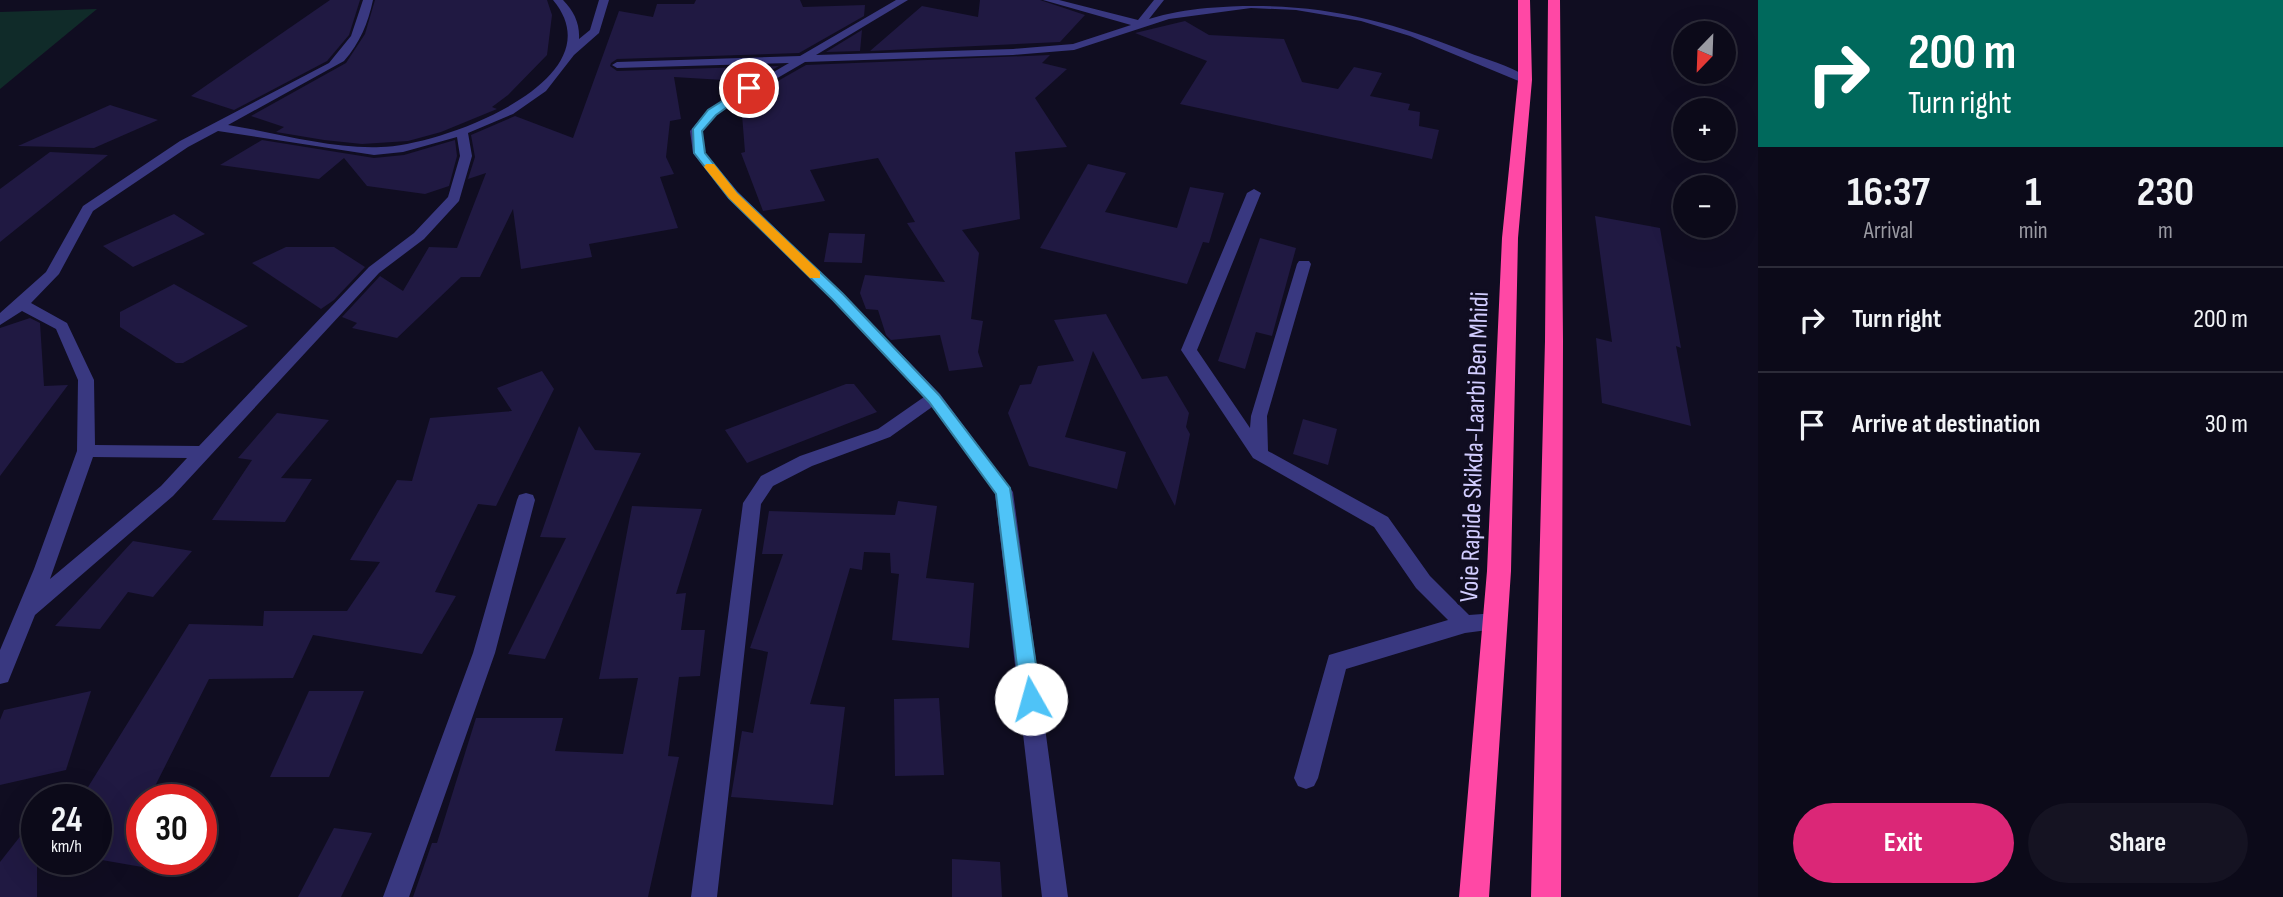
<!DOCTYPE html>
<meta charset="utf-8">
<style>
body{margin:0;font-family:"Sofia Sans Condensed",sans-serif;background:#151322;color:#f1f3f6;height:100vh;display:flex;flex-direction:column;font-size:26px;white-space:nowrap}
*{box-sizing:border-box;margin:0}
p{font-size:23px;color:#9a9aa2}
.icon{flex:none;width:38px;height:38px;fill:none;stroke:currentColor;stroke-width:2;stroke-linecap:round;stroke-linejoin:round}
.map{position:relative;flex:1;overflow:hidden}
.side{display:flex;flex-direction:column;background:#0c0a19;width:525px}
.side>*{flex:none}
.banner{background:#00695c;color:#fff;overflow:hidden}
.needle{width:46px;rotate:203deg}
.controls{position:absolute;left:1673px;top:21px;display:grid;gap:14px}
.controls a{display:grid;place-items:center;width:63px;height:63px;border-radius:50%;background:#0c0a19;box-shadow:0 7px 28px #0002,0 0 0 2px #2c2b38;font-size:35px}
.speed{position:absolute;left:21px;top:784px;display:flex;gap:14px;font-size:35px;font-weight:700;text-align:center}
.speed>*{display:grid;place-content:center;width:91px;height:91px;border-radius:50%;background:#0c0a19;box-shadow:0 7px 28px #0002,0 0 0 2px #2c2b38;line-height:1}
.speed small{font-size:18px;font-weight:400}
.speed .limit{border:10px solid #d22;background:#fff;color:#111}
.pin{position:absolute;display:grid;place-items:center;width:60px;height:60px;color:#fff;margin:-30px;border:4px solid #fff;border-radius:50%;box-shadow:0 2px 7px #0007}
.me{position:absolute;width:77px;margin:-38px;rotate:353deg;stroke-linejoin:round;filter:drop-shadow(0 0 5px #0008)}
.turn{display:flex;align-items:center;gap:24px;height:147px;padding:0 35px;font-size:32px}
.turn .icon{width:91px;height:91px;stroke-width:2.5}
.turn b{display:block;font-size:49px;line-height:60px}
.eta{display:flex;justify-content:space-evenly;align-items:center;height:119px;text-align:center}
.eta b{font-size:42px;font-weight:700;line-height:49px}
.cta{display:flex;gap:14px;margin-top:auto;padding:14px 35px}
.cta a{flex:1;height:80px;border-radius:42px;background:#db2777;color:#fff;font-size:28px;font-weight:700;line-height:80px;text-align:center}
.cta a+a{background:#151322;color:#f1f3f6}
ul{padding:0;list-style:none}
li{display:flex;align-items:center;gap:21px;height:105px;padding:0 35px;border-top:2px solid #2c2b38}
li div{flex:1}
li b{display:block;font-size:26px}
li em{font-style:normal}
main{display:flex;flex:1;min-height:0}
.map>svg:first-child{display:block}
</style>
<main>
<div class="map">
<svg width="1758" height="897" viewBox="0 0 1758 897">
<rect width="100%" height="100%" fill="#100d21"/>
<path fill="#102b29" d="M 97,9 L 0,89 L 0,12 Z"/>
<g fill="#201942">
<path d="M 330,0 L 360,0 L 349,35 L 327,61 L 234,110 L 191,96 Z"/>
<path d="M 375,0 L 547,0 L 552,15 L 547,55 L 508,95 L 492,107 L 497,109 L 441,132 L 408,141 L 362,144 L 324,140 L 276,132 L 284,127 L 251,116 L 346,63 L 365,34 Z"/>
<path d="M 696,0 L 800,0 L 803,7 L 865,5 L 864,16 L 799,53 L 617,59 L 611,63 L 610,66 L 617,71 L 779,66 L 740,88 L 740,81 L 674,77 L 681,119 L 670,121 L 666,157 L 674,174 L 660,177 L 678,228 L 589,244 L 592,257 L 521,269 L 513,209 L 480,277 L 461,277 L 397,338 L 352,328 L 357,323 L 342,317 L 380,276 L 403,291 L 429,247 L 457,248 L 486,173 L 468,179 L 475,157 L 471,135 L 515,116 L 573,138 L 619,11 L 653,17 L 657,4 L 694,4 Z"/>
<path d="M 980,0 L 1040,0 L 1085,15 L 1060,42 L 870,51 L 922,6 L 978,17 Z"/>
<path d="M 1185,21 L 1209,35 L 1284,39 L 1302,82 L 1338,89 L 1354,67 L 1382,73 L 1370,96 L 1410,104 L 1408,110 L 1420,112 L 1419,126 L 1439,130 L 1432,159 L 1180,104 L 1207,61 L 1135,33 Z"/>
<path d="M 862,30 L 860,51 L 826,52 Z"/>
<path d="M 1050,55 L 1042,63 L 1067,69 L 1035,98 L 1067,147 L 1015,152 L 1020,219 L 962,230 L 979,253 L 971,319 L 983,321 L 978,352 L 983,367 L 949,371 L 940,335 L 891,340 L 886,335 L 878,310 L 866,309 L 860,293 L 865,275 L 945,282 L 907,223 L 915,222 L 878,158 L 810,170 L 825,201 L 763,211 L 741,153 L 745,152 L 741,102 L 806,65 Z"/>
<path d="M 110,105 L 158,120 L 94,148 L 18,146 Z"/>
<path d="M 262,140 L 374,158 L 404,155 L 455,140 L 457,156 L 449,186 L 425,194 L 367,186 L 344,158 L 319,179 L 220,165 Z"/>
<path d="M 50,152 L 108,155 L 0,242 L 0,189 Z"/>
<path d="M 1088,164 L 1126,173 L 1105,212 L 1177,228 L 1190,187 L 1224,193 L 1209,243 L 1203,242 L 1187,284 L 1040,248 Z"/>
<path d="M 174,214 L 205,234 L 133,267 L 103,246 Z"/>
<path d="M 1595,216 L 1660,228 L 1681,348 L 1676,346 L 1691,426 L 1602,403 L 1596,338 L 1612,342 Z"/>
<path d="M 829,233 L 865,234 L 862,263 L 824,262 Z"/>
<path d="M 1260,238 L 1296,248 L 1272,336 L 1256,332 L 1245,369 L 1218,361 Z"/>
<path d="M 286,247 L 334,247 L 365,267 L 334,300 L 321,309 L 252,263 Z"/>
<path d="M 174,284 L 248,326 L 183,363 L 176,363 L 120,327 L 120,312 Z"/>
<path d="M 1106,314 L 1142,379 L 1167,376 L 1189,413 L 1186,427 L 1190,434 L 1175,506 L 1093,351 L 1065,437 L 1126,452 L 1117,489 L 1029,466 L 1008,413 L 1020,385 L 1031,384 L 1038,366 L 1074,361 L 1054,320 Z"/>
<path d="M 30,318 L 40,323 L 44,386 L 68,385 L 0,476 L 0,328 Z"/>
<path d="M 542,371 L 554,389 L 496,506 L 478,504 L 435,592 L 456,596 L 422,654 L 313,635 L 293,678 L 209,679 L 148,800 L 142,800 L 142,867 L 96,859 L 96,800 L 80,800 L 189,624 L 263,626 L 264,611 L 347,611 L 380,562 L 350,560 L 397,480 L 412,481 L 430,418 L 512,411 L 497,388 Z"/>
<path d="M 846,384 L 854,384 L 877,412 L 747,463 L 725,430 Z"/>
<path d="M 277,413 L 329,420 L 281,478 L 312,479 L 285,522 L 212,520 L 252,460 L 238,458 Z"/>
<path d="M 1303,419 L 1337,429 L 1328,465 L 1293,454 Z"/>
<path d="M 579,426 L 595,450 L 641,453 L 545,659 L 508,654 L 566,538 L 540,537 Z"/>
<path d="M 898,501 L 937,506 L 926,578 L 974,583 L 969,648 L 892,640 L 899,574 L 891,573 L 890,553 L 864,552 L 862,570 L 850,568 L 810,704 L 845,707 L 833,805 L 731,797 L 742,731 L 753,733 L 768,652 L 750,648 L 783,554 L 762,554 L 769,511 L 895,515 Z"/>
<path d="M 632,506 L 702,509 L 676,594 L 686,593 L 681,630 L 705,630 L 700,676 L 679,677 L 668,756 L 679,757 L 648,897 L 413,897 L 432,843 L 437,843 L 476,718 L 563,718 L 555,751 L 623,754 L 638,678 L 599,679 Z"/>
<path d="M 133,541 L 192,551 L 153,597 L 128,592 L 100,629 L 55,626 Z"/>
<path d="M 91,691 L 66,770 L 0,785 L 0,720 L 4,710 Z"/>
<path d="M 309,691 L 364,691 L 329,777 L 270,777 Z"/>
<path d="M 939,698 L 944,775 L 895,776 L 894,699 Z"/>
<path d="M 37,815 L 37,897 L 0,897 L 0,862 Z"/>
<path d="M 334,828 L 372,833 L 341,897 L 298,897 Z"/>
<path d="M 952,859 L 1000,862 L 1002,897 L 952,897 Z"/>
</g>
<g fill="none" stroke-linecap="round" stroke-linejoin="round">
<g fill="#393880" fill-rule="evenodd">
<path d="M 363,0 L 373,0 C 368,23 360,43 344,61 L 228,125 C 278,133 330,149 381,147 C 440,146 620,80 553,0 L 563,0 C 574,11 580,24 579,39 L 590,30 L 599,0 L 609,0 L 599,33 L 574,55 L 546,91 L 513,114 L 468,133 L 472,156 L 459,201 L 424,239 L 379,273 L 173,496 L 35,615 L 8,682 L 0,684 L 0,650 L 34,569 L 77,451 L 78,380 L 56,329 L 22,311 L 0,325 L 0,313 L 46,272 L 83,206 L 180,141 L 329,63 L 351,36 ZM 218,131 L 374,155 L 403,152 L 457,137 L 460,156 L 448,197 L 414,233 L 369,267 L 199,446 L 95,445 L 94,380 L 67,323 L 31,303 L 59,274 L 93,211 L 188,147 ZM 93,457 L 187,458 L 161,486 L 50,579 Z"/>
<path d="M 896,0 L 908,0 L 816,55 L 1013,49 L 1073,44 L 1131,25 L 1043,0 L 1059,0 L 1138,20 L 1154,0 L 1164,0 L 1149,19 C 1168,13 1187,10 1207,8 C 1304,0 1378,16 1467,52 C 1487,60 1515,67 1531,80 L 1521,82 L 1410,36 L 1361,21 L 1296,10 L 1251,8 L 1169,19 L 1074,50 L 1013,55 L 805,62 L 716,114 L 702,131 L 705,153 L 738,192 L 843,294 L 940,394 L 1013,492 L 1068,897 L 1042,897 L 995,493 L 932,407 L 890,437 L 812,466 L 773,486 L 761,504 L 717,897 L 691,897 L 743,503 L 761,476 L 800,456 L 878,429 L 924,397 L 833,300 L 728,198 L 693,153 L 690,131 L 708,110 L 789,63 L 617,68 L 612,65 L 617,62 L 800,56 Z"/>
<path d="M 1254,189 L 1261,193 L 1197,350 L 1250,428 L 1251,416 L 1297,264 L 1299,261 L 1309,261 L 1311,264 L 1267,416 L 1268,451 L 1388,517 L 1430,576 L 1469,615 L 1496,613 L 1503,616 L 1506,622 L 1503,628 L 1465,633 L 1346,669 L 1318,778 L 1314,786 L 1306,789 L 1298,786 L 1294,778 L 1329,655 L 1448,620 L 1416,588 L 1374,527 L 1253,458 L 1181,350 L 1247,193 Z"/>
<path d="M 526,493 L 533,495 L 535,500 L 495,653 L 409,897 L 383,897 L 473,653 L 517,500 L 519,495 Z"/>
</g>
<g fill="#ff48a5" fill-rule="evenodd">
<path d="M 1518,0 L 1530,0 L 1532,80 L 1518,238 L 1511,571 L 1489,897 L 1459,897 L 1487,571 L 1502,238 L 1518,80 Z"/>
<path d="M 1548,0 L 1560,0 L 1563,341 L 1561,897 L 1531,897 L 1545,341 Z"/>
</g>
</g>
<path fill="#4fc3f7" stroke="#337fa1" stroke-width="2" d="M 746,86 L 754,88 L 716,115 L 702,131 L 705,153 L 737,193 L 843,294 L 939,395 L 1010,488 L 1041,699 L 1038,705 L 1031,708 L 1024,705 L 1021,699 L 996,494 L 929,402 L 833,300 L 729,198 L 694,153 L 693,129 L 708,110 Z"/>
<path fill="#f59e0b" d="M 706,164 L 714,164 L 737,193 L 820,272 L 820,278 L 810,278 L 729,198 L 704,167 Z"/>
<g text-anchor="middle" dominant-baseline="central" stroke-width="7" stroke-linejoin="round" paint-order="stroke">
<g font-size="26" fill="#d2cdff" stroke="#100d21">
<text transform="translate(1475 447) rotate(-88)">Voie Rapide Skikda-Laarbi Ben Mhidi</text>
</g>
</g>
</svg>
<div class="controls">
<a><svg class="needle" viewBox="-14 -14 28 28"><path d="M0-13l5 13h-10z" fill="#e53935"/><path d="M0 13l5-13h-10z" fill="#9a9aa2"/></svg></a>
<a>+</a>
<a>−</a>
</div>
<div class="speed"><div>24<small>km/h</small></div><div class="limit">30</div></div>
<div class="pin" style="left:749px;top:88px;background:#d93025"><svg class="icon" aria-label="arrive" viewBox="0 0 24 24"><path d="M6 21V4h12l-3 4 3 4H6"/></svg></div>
<svg class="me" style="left:1031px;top:699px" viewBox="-20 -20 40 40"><circle r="19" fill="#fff"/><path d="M0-13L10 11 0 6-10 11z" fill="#4fc3f7"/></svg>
</div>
<section class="side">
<div class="banner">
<div class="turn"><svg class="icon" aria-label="right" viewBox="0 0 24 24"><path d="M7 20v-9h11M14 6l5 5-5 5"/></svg><div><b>200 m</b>Turn right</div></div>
</div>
<div class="eta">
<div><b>16:37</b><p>Arrival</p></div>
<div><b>1</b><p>min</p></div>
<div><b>230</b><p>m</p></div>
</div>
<ul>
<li><svg class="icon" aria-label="right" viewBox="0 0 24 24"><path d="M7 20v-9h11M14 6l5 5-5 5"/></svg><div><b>Turn right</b></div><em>200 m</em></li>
<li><svg class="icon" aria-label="arrive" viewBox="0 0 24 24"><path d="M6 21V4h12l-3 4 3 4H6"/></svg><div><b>Arrive at destination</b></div><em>30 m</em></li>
</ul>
<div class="cta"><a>Exit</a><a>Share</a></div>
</section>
</main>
